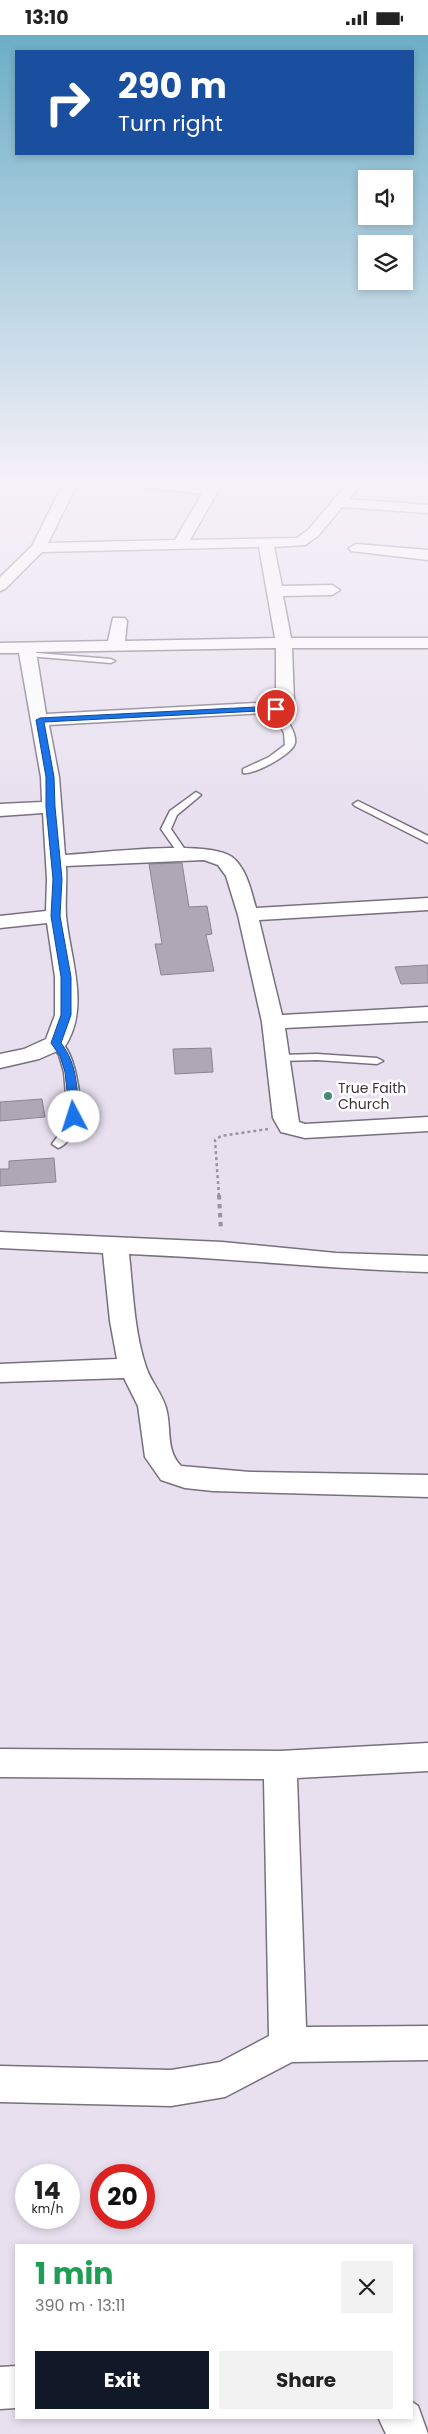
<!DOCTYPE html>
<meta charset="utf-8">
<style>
body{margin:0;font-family:Poppins,sans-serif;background:#f2f2f2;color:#222;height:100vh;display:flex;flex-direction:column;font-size:19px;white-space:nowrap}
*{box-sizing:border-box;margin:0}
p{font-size:16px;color:#767676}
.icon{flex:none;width:28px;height:28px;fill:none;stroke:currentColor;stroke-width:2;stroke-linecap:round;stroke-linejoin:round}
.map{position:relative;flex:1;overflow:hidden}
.sheet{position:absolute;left:15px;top:2209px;width:398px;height:175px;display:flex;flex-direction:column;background:#fff;border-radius:0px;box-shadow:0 2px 8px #0003}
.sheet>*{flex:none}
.banner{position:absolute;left:15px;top:15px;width:399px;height:105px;border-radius:0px;box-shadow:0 2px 8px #0003;background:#1a4fa0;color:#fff;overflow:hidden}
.controls{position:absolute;left:358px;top:135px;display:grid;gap:10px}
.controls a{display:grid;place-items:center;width:55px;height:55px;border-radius:0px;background:#fff;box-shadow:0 2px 8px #0003;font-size:25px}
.speed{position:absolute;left:15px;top:2129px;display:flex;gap:10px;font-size:25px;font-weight:700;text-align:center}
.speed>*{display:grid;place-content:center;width:65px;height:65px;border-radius:50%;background:#fff;box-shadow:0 2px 8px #0003;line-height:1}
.speed small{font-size:12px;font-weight:400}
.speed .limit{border:8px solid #d22;background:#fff;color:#111}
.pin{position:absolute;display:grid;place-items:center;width:42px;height:42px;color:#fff;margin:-21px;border:2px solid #fff;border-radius:50%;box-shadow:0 1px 5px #0007}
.me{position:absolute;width:55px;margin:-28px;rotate:355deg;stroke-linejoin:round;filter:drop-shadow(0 0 4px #0008)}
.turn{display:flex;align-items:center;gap:18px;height:105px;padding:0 20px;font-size:22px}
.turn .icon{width:65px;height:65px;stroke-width:2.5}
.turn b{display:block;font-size:35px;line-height:42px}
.round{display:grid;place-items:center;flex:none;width:52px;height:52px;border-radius:0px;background:#f2f2f2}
.summary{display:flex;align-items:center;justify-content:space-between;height:85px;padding:0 20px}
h1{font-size:30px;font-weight:700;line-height:38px;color:#1e9e55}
.primary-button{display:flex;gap:10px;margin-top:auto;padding:10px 20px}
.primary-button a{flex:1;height:58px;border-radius:0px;background:#111827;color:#fff;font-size:20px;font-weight:700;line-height:58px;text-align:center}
.primary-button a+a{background:#f2f2f2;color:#222}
.status{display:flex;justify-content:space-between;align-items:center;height:35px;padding:0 25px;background:#fff;direction:ltr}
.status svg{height:14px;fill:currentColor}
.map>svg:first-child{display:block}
</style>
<div class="status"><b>13:10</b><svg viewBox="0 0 49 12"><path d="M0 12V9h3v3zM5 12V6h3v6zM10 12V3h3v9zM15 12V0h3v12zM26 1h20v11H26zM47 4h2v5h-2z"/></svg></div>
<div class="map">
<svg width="428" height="2399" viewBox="0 0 428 2399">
<rect width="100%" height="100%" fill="#e8e0ef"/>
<g fill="#afa7b6" stroke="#8b8492">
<path d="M 182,828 L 189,872 L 207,871 L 212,899 L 206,900 L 214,936 L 161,940 L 155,909 L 162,909 L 149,829 Z"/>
<path d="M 428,930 L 428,948 L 401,949 L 395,932 Z"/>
<path d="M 211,1013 L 213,1037 L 175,1039 L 173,1014 Z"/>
<path d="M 42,1064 L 45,1082 L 0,1086 L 0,1067 Z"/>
<path d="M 54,1123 L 56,1147 L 0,1151 L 0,1134 L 9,1134 L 9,1126 Z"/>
</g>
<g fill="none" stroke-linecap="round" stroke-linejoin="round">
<g stroke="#77707e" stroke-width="3">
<g id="lane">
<path d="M 25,617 L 111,624 L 115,626 L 111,628 L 28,621 L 24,619 Z"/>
<path d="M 273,672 L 279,672 C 284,681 297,697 295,708 C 293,719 254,740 243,738 L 243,734 L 269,722 L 285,710 L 284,698 L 272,674 Z"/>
<path d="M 196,757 L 201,760 L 177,780 L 171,794 L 188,819 L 183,822 L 180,821 L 161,794 L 170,776 Z"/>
<path d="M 358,766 L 428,801 L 428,808 L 355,771 L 353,769 Z"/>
<path d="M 56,1005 C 75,1009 82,1066 80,1082 C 78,1092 68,1110 58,1113 L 52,1109 L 64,1093 L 68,1082 L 64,1037 L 59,1020 L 50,1008 Z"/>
<path d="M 317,1019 L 377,1023 L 383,1026 L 377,1029 L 317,1025 L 279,1026 L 273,1023 L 279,1020 Z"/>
</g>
</g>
<g stroke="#77707e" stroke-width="3">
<g id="street">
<path d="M 63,449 L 77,449 L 48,508 L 175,505 L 202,459 L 149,453 L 144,452 L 142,449 L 182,449 L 207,451 L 208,449 L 222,449 L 190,505 L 297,503 L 308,495 L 347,449 L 361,449 L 349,464 L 428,470 L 428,478 L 342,472 L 318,501 L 305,510 L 274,512 L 282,551 L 332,550 L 340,555 L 332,560 L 283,561 L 291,603 L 428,603 L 428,613 L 292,613 L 294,667 L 289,676 L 283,677 L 49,690 L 59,742 L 65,820 C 99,818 208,804 232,822 C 247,834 251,856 256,873 L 428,863 L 428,875 L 259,885 L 282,980 L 428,972 L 428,986 L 285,993 L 299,1087 L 305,1089 L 428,1082 L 428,1096 L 305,1103 L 281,1097 L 273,1083 L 262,987 L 238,880 L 226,841 L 218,830 L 204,825 L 66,831 C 67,848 65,865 66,881 C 70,924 91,973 64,1013 L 39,1024 L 0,1033 L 0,1019 L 24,1014 L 46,1004 L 55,980 L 55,942 L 47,888 L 0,893 L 0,881 L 46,876 L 47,844 L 43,778 L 0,781 L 0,769 L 42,767 L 41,742 L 19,618 L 0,618 L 0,608 L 108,606 L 113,583 L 125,583 L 127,586 L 125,606 L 275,603 L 259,512 L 42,517 L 5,554 L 0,556 L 0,542 L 32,511 ZM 276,613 L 276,667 L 46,679 L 36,617 Z"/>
<path d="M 356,509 L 428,515 L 428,525 L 351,516 L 349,513 Z"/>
<path d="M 0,1197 L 222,1207 L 336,1218 L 428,1221 L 428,1237 C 328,1234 229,1223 129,1219 C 133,1256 134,1296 146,1332 C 151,1347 162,1358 166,1373 C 172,1394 165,1414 181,1431 L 250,1437 L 428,1440 L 428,1462 L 213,1456 L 185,1453 L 161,1445 L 145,1422 L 138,1371 L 124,1343 L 0,1347 L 0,1329 L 117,1324 L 110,1286 L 103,1218 L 0,1213 Z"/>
<path d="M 428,1708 L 428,1736 L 297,1743 L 306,1992 L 428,1991 L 428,2025 L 292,2027 L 225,2062 L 171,2071 L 0,2067 L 0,2031 L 171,2035 L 220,2027 L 269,2001 L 264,1744 L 0,1742 L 0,1714 L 280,1716 Z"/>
<path d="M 16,2331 L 16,2373 L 0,2374 L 0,2332 Z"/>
<path d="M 411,2366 L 418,2371 L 428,2399 L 386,2399 L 378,2382 L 411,2382 Z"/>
</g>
</g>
<path stroke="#99939e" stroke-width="2.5" stroke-dasharray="3 3" stroke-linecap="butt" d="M 219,1161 L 215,1105 L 221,1101 L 268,1094"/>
<path stroke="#99939e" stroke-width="4" stroke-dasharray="4.5 4.5" stroke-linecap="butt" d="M 219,1160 L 221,1196"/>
<use href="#lane" fill="#fff" fill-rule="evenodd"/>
<use href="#street" fill="#fff" fill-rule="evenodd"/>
</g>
<linearGradient id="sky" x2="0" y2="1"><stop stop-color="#6caec6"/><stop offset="0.57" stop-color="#f5f1f8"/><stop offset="1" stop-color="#f5f1f8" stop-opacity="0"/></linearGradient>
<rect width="428" height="784" fill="url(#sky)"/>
<path fill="#1a73e8" stroke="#114b97" d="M 276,671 L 280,674 L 278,675 L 44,687 L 54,742 L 55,772 L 62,844 L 60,881 L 71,942 L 71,980 L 61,1008 C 78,1030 77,1055 79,1082 L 78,1084 L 70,1084 L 65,1037 L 60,1021 L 51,1008 L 61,980 L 61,942 L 51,881 L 53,844 L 46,772 L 46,742 L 36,685 L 40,683 Z"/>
<circle fill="#46897b" stroke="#fff" stroke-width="2" cx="328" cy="1061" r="5"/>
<g text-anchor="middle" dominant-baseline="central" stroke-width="5" stroke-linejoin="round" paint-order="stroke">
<g font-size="14" fill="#37343a" stroke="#fff" text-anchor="start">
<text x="338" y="1053">True Faith<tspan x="338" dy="16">Church</tspan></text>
</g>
</g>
</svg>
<div class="controls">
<a><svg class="icon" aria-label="sound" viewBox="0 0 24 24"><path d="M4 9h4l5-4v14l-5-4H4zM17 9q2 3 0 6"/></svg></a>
<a><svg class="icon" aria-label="layers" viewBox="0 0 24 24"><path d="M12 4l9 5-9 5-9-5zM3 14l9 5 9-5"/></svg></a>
</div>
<div class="speed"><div>14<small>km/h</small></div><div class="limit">20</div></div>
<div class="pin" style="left:276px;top:674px;background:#d93025"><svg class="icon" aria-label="arrive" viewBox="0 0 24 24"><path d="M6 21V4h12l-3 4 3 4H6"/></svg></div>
<svg class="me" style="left:74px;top:1082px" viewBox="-20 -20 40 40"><circle r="19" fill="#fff"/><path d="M0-13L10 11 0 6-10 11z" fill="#1a73e8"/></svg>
<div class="banner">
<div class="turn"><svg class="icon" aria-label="right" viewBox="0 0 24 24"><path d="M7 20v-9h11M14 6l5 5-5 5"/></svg><div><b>290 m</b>Turn right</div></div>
</div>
<section class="sheet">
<div class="summary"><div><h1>1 min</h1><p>390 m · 13:11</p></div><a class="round"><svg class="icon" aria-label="close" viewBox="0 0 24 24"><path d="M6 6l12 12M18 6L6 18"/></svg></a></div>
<div class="primary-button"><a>Exit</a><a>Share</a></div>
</section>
</div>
